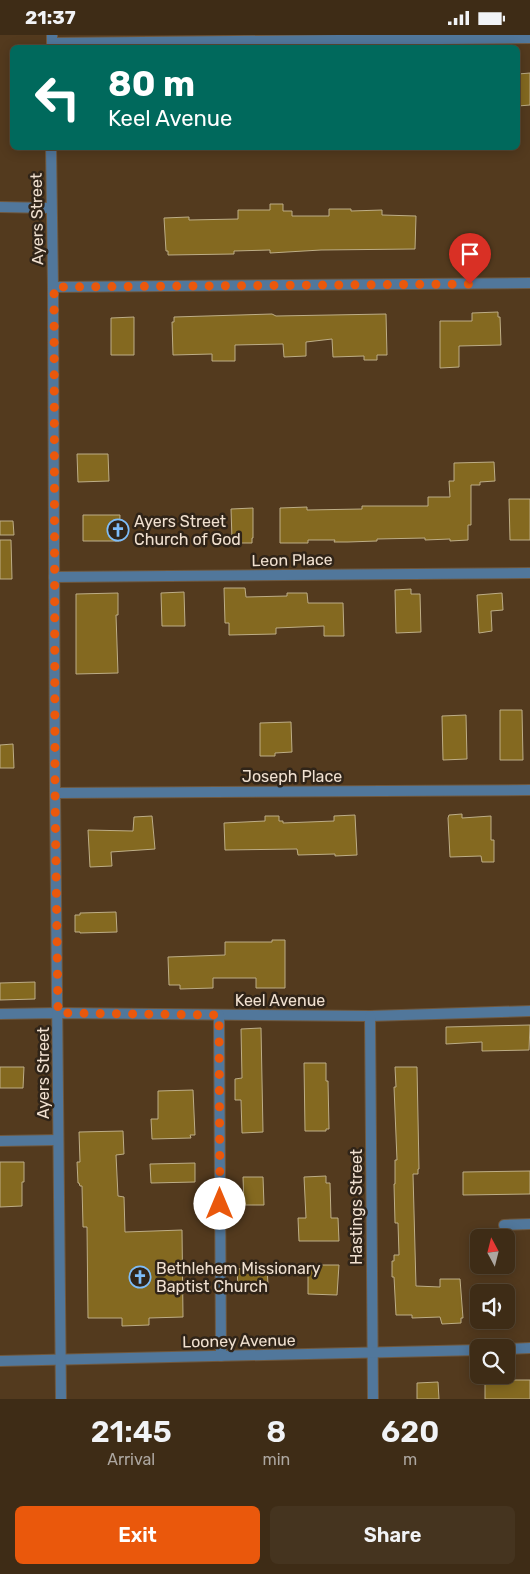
<!DOCTYPE html>
<style>
body{margin:0;font-family:Rubik,sans-serif;background:#45341f;color:#f1f3f6;height:100vh;display:flex;flex-direction:column;font-size:19px;white-space:nowrap}
*{box-sizing:border-box;margin:0}
p{font-size:16px;color:#ada7a1}
.icon{flex:none;width:28px;height:28px;fill:none;stroke:currentColor;stroke-width:2;stroke-linecap:round;stroke-linejoin:round}
.map{position:relative;height:1364px;overflow:hidden}
.side{display:flex;flex-direction:column;background:#3e2c16;flex:1}
.side>*{flex:none}
.banner{position:absolute;left:10px;top:10px;width:510px;height:105px;border-radius:8px;box-shadow:0 2px 12px #0003,0 0 0 1px #574835;background:#00695c;color:#fff;overflow:hidden}
.needle{width:32px;rotate:353deg}
.fabs{position:absolute;left:470px;top:1194px;display:grid;gap:10px}
.fabs a{display:grid;place-items:center;width:45px;height:45px;border-radius:8px;background:#3e2c16;box-shadow:0 2px 12px #0003,0 0 0 1px #574835;font-size:25px}
.pin{position:absolute;display:grid;place-items:center;width:42px;height:42px;color:#fff;margin:-51px -21px;border-radius:50% 50% 50% 0;rotate:-45deg;box-shadow:0 0 5px #0007}
.pin .icon{rotate:45deg}
.me{position:absolute;width:55px;margin:-28px;rotate:0deg;stroke-linejoin:round;filter:drop-shadow(0 0 4px #0008)}
.turn{display:flex;align-items:center;gap:18px;height:105px;padding:0 15px;font-size:22px}
.turn .icon{width:65px;height:65px;stroke-width:2.5}
.turn b{display:block;font-size:35px;line-height:42px}
.eta{display:flex;justify-content:space-evenly;align-items:center;height:85px;text-align:center}
.eta b{font-size:30px;font-weight:600;line-height:35px}
.cta{display:flex;gap:10px;margin-top:auto;padding:10px 15px}
.cta a{flex:1;height:58px;border-radius:8px;background:#ea580c;color:#fff;font-size:20px;font-weight:600;line-height:58px;text-align:center}
.cta a+a{background:#45341f;color:#f1f3f6}
.status{display:flex;justify-content:space-between;align-items:center;height:35px;padding:0 25px;background:#3e2c16;direction:ltr}
.status svg{height:14px;fill:currentColor}
.map>svg:first-child{display:block}
</style>
<div class="status"><b>21:37</b><svg viewBox="0 0 49 12"><path d="M0 12V9h3v3zM5 12V6h3v6zM10 12V3h3v9zM15 12V0h3v12zM26 1h20v11H26zM47 4h2v5h-2z"/></svg></div>
<div class="map">
<svg width="530" height="1364" viewBox="0 0 530 1364">
<rect width="100%" height="100%" fill="#533a1e"/>
<g fill="#846920" stroke="#bdad86">
<path d="M 530,38 L 530,70 L 518,71 L 518,39 Z"/>
<path d="M 270,169 L 283,169 L 283,176 L 292,176 L 292,181 L 329,181 L 329,174 L 351,174 L 351,176 L 382,175 L 382,180 L 416,181 L 415,214 L 321,215 L 270,218 L 270,215 L 234,216 L 234,219 L 168,220 L 168,216 L 166,216 L 164,183 L 189,182 L 189,185 L 238,184 L 238,175 L 270,175 Z"/>
<path d="M 498,277 L 498,282 L 500,282 L 501,310 L 459,311 L 459,332 L 440,333 L 440,286 L 472,286 L 472,278 Z"/>
<path d="M 272,279 L 276,281 L 386,279 L 387,320 L 377,320 L 377,325 L 364,325 L 364,321 L 333,322 L 332,304 L 306,307 L 306,321 L 284,322 L 283,309 L 235,310 L 235,326 L 212,326 L 212,319 L 173,320 L 172,287 L 174,287 L 174,282 Z"/>
<path d="M 134,282 L 134,320 L 111,320 L 111,283 Z"/>
<path d="M 77,419 L 108,419 L 109,446 L 78,447 Z"/>
<path d="M 494,427 L 495,446 L 480,447 L 480,450 L 471,450 L 471,490 L 468,490 L 468,505 L 450,506 L 450,504 L 425,505 L 425,503 L 377,504 L 377,506 L 348,507 L 334,507 L 335,505 L 308,505 L 308,508 L 280,508 L 280,473 L 307,472 L 307,475 L 362,474 L 362,471 L 428,471 L 428,462 L 450,462 L 449,446 L 454,446 L 454,428 Z"/>
<path d="M 509,464 L 530,464 L 530,505 L 510,505 Z"/>
<path d="M 253,473 L 253,503 L 252,503 L 252,508 L 233,508 L 233,504 L 232,504 L 231,474 Z"/>
<path d="M 83,480 L 120,480 L 119,506 L 83,506 Z"/>
<path d="M 0,486 L 13,486 L 14,500 L 0,500 Z"/>
<path d="M 0,505 L 11,505 L 12,544 L 0,544 Z"/>
<path d="M 224,553 L 245,553 L 246,562 L 287,561 L 287,558 L 307,558 L 308,568 L 343,568 L 344,601 L 324,601 L 324,591 L 276,593 L 276,599 L 229,600 L 229,588 L 225,588 Z"/>
<path d="M 411,554 L 411,559 L 420,559 L 421,597 L 396,598 L 395,555 Z"/>
<path d="M 184,557 L 185,591 L 162,591 L 161,558 Z"/>
<path d="M 118,558 L 118,580 L 116,580 L 118,638 L 76,639 L 76,559 Z"/>
<path d="M 502,558 L 503,575 L 491,576 L 492,596 L 479,598 L 477,560 Z"/>
<path d="M 500,675 L 522,675 L 523,725 L 500,725 Z"/>
<path d="M 466,680 L 467,724 L 443,725 L 442,681 Z"/>
<path d="M 291,687 L 292,717 L 275,718 L 275,721 L 260,721 L 260,688 Z"/>
<path d="M 13,709 L 14,733 L 0,733 L 0,710 Z"/>
<path d="M 462,779 L 462,783 L 491,781 L 491,805 L 494,805 L 494,827 L 482,827 L 481,821 L 450,822 L 448,783 L 449,780 Z"/>
<path d="M 355,780 L 357,820 L 335,821 L 335,819 L 298,820 L 297,814 L 225,815 L 224,788 L 265,786 L 265,781 L 279,781 L 279,786 L 283,786 L 283,788 L 334,786 L 334,781 Z"/>
<path d="M 152,781 L 155,814 L 111,817 L 112,831 L 90,832 L 88,795 L 133,796 L 134,782 Z"/>
<path d="M 116,877 L 117,897 L 80,898 L 80,897 L 75,897 L 75,880 L 80,880 L 80,878 Z"/>
<path d="M 272,905 L 285,905 L 285,953 L 256,953 L 256,943 L 213,943 L 213,953 L 180,954 L 180,950 L 169,950 L 168,922 L 225,920 L 225,907 L 272,907 Z"/>
<path d="M 35,947 L 35,964 L 0,965 L 0,948 Z"/>
<path d="M 530,990 L 529,1015 L 482,1016 L 482,1007 L 446,1009 L 446,992 Z"/>
<path d="M 261,993 L 263,1097 L 242,1098 L 241,1065 L 235,1065 L 235,1044 L 242,1043 L 241,994 Z"/>
<path d="M 304,1028 L 326,1028 L 326,1046 L 328,1046 L 329,1094 L 326,1094 L 326,1096 L 305,1096 Z"/>
<path d="M 0,1032 L 24,1032 L 23,1053 L 0,1053 Z"/>
<path d="M 395,1032 L 417,1032 L 419,1134 L 418,1134 L 418,1139 L 413,1139 L 416,1251 L 440,1252 L 440,1244 L 460,1244 L 463,1283 L 461,1283 L 461,1288 L 442,1289 L 440,1282 L 412,1283 L 412,1280 L 396,1280 L 394,1242 L 392,1242 L 392,1226 L 394,1226 L 394,1220 L 399,1220 L 398,1188 L 395,1188 L 394,1149 L 395,1149 L 395,1125 L 397,1125 L 394,1052 L 396,1052 Z"/>
<path d="M 193,1055 L 195,1100 L 190,1100 L 191,1103 L 152,1104 L 151,1084 L 158,1084 L 158,1056 Z"/>
<path d="M 123,1096 L 124,1119 L 116,1120 L 118,1161 L 124,1162 L 125,1197 L 182,1195 L 183,1282 L 149,1283 L 149,1290 L 122,1291 L 122,1283 L 88,1283 L 87,1192 L 83,1192 L 82,1151 L 80,1151 L 79,1148 L 78,1148 L 77,1127 L 80,1127 L 79,1097 Z"/>
<path d="M 0,1127 L 24,1127 L 24,1147 L 22,1147 L 22,1171 L 0,1172 Z"/>
<path d="M 195,1128 L 195,1147 L 151,1148 L 150,1129 Z"/>
<path d="M 530,1136 L 530,1159 L 463,1160 L 463,1137 Z"/>
<path d="M 326,1141 L 326,1148 L 330,1148 L 331,1183 L 338,1183 L 339,1206 L 299,1206 L 298,1183 L 306,1183 L 304,1142 Z"/>
<path d="M 243,1142 L 263,1142 L 264,1170 L 244,1170 Z"/>
<path d="M 309,1230 L 339,1230 L 337,1260 L 308,1259 L 308,1235 Z"/>
<path d="M 267,1232 L 268,1250 L 238,1252 L 237,1234 Z"/>
<path d="M 506,1345 L 530,1345 L 530,1364 L 485,1364 L 485,1346 Z"/>
<path d="M 438,1347 L 439,1364 L 417,1364 L 417,1348 Z"/>
</g>
<g fill="none" stroke-linecap="round" stroke-linejoin="round">
<g stroke="#6f583e" stroke-width="12">
<g id="service">
<path d="M 0,172 L 51,173"/>
<path d="M 504,1190 L 530,1189"/>
</g>
</g>
<g stroke="#6f583e" stroke-width="12">
<g id="minor">
<path d="M 52,8 L 530,3"/>
<path d="M 53,252 L 530,248"/>
<path d="M 54,542 L 530,538"/>
<path d="M 55,758 L 530,755"/>
<path d="M 0,979 L 58,978 L 370,981 L 530,976"/>
<path d="M 219,980 L 221,1321"/>
<path d="M 370,981 L 373,1364"/>
<path d="M 0,1106 L 58,1105"/>
<path d="M 506,1314 L 530,1313"/>
<path d="M 0,1326 L 479,1315"/>
</g>
</g>
<g stroke="#6f583e" stroke-width="12">
<g id="tertiary">
<path d="M 52,12 L 52,0"/>
<path d="M 51,112 L 53,252 L 55,758 L 61,1364"/>
</g>
</g>
<use href="#service" stroke="#51779b" stroke-width="10"/>
<use href="#minor" stroke="#51779b" stroke-width="10"/>
<use href="#tertiary" stroke="#51779b" stroke-width="10"/>
</g>
<g fill="none" stroke-linecap="round" stroke-linejoin="round">
<path stroke="#ea580c" stroke-width="9" stroke-dasharray="0 16.2" d="M 220,1169 L 219,980 L 58,978 L 55,758 L 54,252 L 470,249"/>
</g>
<defs>
<g id="church-ring" transform="scale(1.125)"><circle r="9.5" fill="#302418" stroke="#7ebdf9" stroke-width="1.5"/><path d="M-1.2-6h2.4v3.5h3.3v2.4h-3.3V6h-2.4V-.1h-3.3v-2.4h3.3Z" fill="#7ebdf9"/></g>
</defs>
<g fill-rule="evenodd">
<use href="#church-ring" x="118" y="495"/>
<use href="#church-ring" x="140" y="1242"/>
</g>
<g text-anchor="middle" dominant-baseline="central" stroke-width="5" stroke-linejoin="round" paint-order="stroke">
<g font-size="16" fill="#f0e0d0" stroke="#302418">
<text transform="translate(37 184) rotate(-91)">Ayers Street</text>
<text transform="translate(292 525) rotate(-1)">Leon Place</text>
<text x="292" y="741">Joseph Place</text>
<text x="280" y="965">Keel Avenue</text>
<text transform="translate(43 1038) rotate(-90)">Ayers Street</text>
<text transform="translate(356 1172) rotate(-90)">Hastings Street</text>
<text transform="translate(239 1306) rotate(-1)">Looney Avenue</text>
</g>
<g font-size="16" fill="#f0e0d0" stroke="#302418" text-anchor="start">
<text x="134" y="486">Ayers Street<tspan x="134" dy="18">Church of God</tspan></text>
<text x="156" y="1233">Bethlehem Missionary<tspan x="156" dy="18">Baptist Church</tspan></text>
</g>
</g>
</svg>
<div class="fabs">
<a><svg class="needle" viewBox="-14 -14 28 28"><path d="M0-13l5 13h-10z" fill="#e53935"/><path d="M0 13l5-13h-10z" fill="#ada7a1"/></svg></a>
<a><svg class="icon" aria-label="sound" viewBox="0 0 24 24"><path d="M4 9h4l5-4v14l-5-4H4zM17 9q2 3 0 6"/></svg></a>
<a><svg class="icon" aria-label="search" viewBox="0 0 24 24"><circle cx="10" cy="10" r="6"/><path d="M15 15l6 6"/></svg></a>
</div>
<div class="pin" style="left:470px;top:249px;background:#d93025"><svg class="icon" aria-label="arrive" viewBox="0 0 24 24"><path d="M6 21V4h12l-3 4 3 4H6"/></svg></div>
<svg class="me" style="left:220px;top:1169px" viewBox="-20 -20 40 40"><circle r="19" fill="#fff"/><path d="M0-13L10 11 0 6-10 11z" fill="#ea580c"/></svg>
<div class="banner">
<div class="turn"><svg class="icon" aria-label="left" viewBox="0 0 24 24"><path d="M17 20v-9H6M10 6l-5 5 5 5"/></svg><div><b>80 m</b>Keel Avenue</div></div>
</div>
</div>
<section class="side">
<div class="eta">
<div><b>21:45</b><p>Arrival</p></div>
<div><b>8</b><p>min</p></div>
<div><b>620</b><p>m</p></div>
</div>
<div class="cta"><a>Exit</a><a>Share</a></div>
</section>
